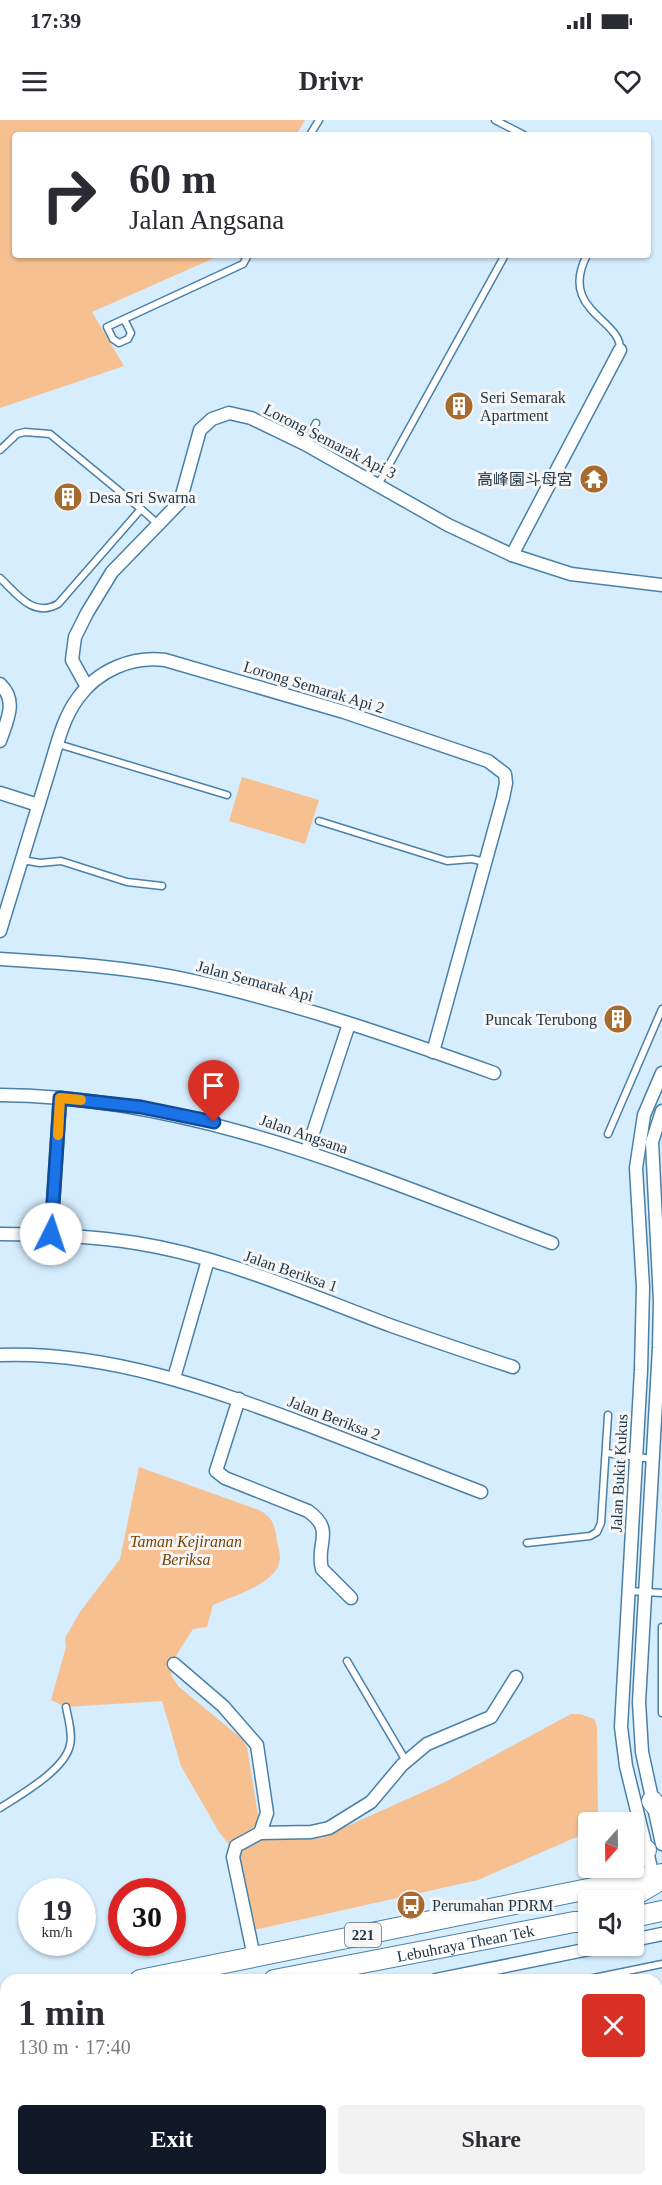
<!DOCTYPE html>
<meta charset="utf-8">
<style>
body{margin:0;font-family:"Times New Roman","Noto Sans SC",serif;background:#f2f2f3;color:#2b2b33;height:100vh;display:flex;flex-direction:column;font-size:22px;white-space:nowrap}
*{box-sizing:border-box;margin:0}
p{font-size:20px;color:#7c7c81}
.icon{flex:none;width:33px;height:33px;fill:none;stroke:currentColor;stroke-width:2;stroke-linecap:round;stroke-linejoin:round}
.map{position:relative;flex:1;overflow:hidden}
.sheet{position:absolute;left:0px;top:1854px;width:663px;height:212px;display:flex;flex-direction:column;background:#fff;border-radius:18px 18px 0 0;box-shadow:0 2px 4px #0004}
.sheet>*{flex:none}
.guide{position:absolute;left:12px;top:12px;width:639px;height:126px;border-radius:6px;box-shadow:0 2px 4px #0004;background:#fff;color:#2b2b33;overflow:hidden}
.needle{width:39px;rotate:200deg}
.tools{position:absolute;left:578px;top:1692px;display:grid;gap:12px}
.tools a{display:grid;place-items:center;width:66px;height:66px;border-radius:6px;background:#fff;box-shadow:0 2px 4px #0004;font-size:30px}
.speed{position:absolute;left:18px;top:1758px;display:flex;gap:12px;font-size:30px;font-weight:700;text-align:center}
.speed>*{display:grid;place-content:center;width:78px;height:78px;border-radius:50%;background:#fff;box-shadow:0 2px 4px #0004;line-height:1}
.speed small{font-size:15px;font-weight:400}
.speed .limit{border:9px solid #d22;background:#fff;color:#111}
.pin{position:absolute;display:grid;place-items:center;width:51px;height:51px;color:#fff;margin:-62px -26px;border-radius:50% 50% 50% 0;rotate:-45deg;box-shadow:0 0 6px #0007}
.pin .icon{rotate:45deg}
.me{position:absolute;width:66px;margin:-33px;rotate:4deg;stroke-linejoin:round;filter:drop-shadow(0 0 4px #0008)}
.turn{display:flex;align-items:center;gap:21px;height:126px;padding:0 18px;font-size:27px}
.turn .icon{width:78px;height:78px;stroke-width:2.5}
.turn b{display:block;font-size:42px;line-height:51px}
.round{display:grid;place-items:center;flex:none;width:63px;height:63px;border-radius:6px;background:#f2f2f3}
.headline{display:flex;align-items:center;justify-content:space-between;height:102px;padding:0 18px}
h1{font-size:36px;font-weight:700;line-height:45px}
.button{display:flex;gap:12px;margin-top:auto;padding:12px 18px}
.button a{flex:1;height:69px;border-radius:6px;background:#111827;color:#fff;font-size:24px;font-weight:700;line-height:69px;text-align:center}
.button a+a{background:#f2f2f3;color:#2b2b33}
.status{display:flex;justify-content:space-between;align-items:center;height:42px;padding:0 30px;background:#fff;direction:ltr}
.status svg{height:16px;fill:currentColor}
header{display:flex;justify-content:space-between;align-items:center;height:78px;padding:0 18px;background:#fff;font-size:27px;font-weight:700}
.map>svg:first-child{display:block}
</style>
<div class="status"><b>17:39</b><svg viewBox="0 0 49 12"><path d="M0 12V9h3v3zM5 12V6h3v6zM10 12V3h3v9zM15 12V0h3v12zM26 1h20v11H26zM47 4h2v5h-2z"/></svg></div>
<header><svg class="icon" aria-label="menu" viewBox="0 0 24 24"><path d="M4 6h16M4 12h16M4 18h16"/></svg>Drivr<svg class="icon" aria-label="heart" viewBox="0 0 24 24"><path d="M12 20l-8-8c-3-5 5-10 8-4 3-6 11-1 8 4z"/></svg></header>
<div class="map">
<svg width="662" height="2065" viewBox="0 0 662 2065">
<rect width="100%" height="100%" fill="#d6edfe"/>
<g fill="#f7c091">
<path d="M 0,0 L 305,0 L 296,15 L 15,15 L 15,135 L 221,135 L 92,192 L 124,246 L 0,288 Z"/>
<path d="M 242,657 L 319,680 L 305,724 L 229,701 Z"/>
<path d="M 139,1347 L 259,1390 C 273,1397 275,1406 277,1421 C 278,1426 280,1433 280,1439 C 279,1463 231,1477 213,1485 L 207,1507 L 193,1509 L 177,1534 L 171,1555 L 179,1567 L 241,1618 L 247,1627 L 262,1720 L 321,1718 L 445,1662 L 571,1594 L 580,1594 L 594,1599 L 597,1606 L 598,1702 L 588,1702 L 588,1712 L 478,1760 L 254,1810 L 240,1738 L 219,1712 L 181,1646 L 162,1581 L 66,1587 L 51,1580 L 66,1527 L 65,1518 L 80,1492 L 120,1439 Z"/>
</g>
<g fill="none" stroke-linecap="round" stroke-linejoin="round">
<g stroke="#4a80a7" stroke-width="9">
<g id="lane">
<path d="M 495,0 L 524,15"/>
<path d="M 310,15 L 319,0"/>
<path d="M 587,135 C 558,191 622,199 620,230"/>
<path d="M 124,199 L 131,213 L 128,219 L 119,223 L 113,219 L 107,207 L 243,144 L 248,135"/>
<path d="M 305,324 L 316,303"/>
<path d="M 0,330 L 17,314 L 25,312 L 50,314 L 141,389 L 58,484 C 33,498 17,474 0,458"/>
<path d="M 379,363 L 505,135"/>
<path d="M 141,389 L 159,405"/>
<path d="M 58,624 L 227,675"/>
<path d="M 319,701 L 447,741 L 472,739 L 485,742"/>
<path d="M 22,740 L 40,743 L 61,741 L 127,762 L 162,766"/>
<path d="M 608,1014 L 662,889"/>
<path d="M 606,1333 L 653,1339"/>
<path d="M 527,1423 L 590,1416 L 597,1412 L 601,1403 L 608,1295"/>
<path d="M 629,1471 L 662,1473"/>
<path d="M 662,1507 L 662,1593"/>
<path d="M 347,1541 L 406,1641"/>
<path d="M 0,1688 C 20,1675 65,1650 70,1625 C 73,1614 68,1598 66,1587"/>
<path d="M 584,1860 L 662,1844"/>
</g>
</g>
<g stroke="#4a80a7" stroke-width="15">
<g id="street">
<path d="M 512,435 L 620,230"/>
<path d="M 0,564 C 18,581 7,600 0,621"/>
<path d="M 87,567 L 72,540 L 75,517 L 87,493 L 112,452 L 180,382 L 200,310 L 212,299 L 229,293 L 251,298 L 305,324 L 448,405 L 512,435 L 571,454 L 662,465"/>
<path d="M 0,673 L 38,685"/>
<path d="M 0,811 C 16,759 32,706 48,654 C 56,629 62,599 78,578 C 98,550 132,536 165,540 L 344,592 L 488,641 L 505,654 L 506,663 L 503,678 L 433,932"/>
<path d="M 0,839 C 65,843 130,847 194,861 C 296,883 396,918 494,953"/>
<path d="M 0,975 C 198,977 370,1055 552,1123"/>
<path d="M 662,991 L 652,1022 L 660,1181 L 659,1228 L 639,1582 L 642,1632 L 662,1724"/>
<path d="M 307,1031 L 349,904"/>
<path d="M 0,1114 C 45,1114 91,1116 136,1123 C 225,1137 308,1175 392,1206 C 432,1220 473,1234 513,1247"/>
<path d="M 51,1115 L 60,978"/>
<path d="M 0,1235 C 108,1231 211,1269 310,1306 C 367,1328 424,1350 481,1372"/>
<path d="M 174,1258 L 208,1140"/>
<path d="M 239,1279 L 216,1351 L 225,1358 L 308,1391 C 336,1411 315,1423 322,1449 L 351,1478"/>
<path d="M 174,1544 L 223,1586 L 257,1625 L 267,1693 L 260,1713"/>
<path d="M 653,1756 L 626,1646 L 621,1607 L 641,1250 L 643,1167 L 636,1048 L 644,995 L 662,953"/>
<path d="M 633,1820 L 662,1814"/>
<path d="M 254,1837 L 233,1737 L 236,1726 L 260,1713 L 311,1712 L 329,1708 L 371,1682 L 402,1645 L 427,1624 L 491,1597 L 516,1557"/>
<path d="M 436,1860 L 604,1826"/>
<path d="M 657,1918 L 662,1917"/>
<path d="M 0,1949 L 6,1948"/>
<path d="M 657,1955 L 662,1954"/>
<path d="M 657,1979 L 662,1978"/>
<path d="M 66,2060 L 67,2065"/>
<path d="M 454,2060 L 462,2065"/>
<path d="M 525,2060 L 529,2065"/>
<path d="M 132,2065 L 161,2060"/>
<path d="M 483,2065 L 487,2060"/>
</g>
</g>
<g stroke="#4a80a7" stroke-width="20">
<path id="secondary" d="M 107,2060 L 108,2065"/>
</g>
<g stroke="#4a80a7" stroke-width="22">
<g id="primary">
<path d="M 652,1681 L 662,1693"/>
<path d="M 633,1744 L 646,1730"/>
<path d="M 627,1780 L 662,1759"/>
<path d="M 633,1797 L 662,1791"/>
<path d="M 140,1860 L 662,1754"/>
<path id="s1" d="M 274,1860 L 574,1802 L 588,1802"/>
<path d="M 0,1890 L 6,1889"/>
<path d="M 0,1921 L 6,1919"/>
</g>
</g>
<use href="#lane" stroke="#fff" stroke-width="6"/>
<use href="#street" stroke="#fff" stroke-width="12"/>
<use href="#secondary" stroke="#fff" stroke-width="16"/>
<use href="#primary" stroke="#fff" stroke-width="20"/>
</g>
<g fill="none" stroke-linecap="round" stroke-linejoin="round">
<g stroke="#114b97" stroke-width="15">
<path id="route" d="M 51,1114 L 60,978 L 141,987 L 214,1002"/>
</g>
<use href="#route" stroke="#1a73e8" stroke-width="10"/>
<path stroke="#f59e0b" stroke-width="10" d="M 58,1015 L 60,978 L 81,980"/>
</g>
<defs>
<g id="building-disc" transform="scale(1.5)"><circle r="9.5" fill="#a76a2f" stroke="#f6f6f6"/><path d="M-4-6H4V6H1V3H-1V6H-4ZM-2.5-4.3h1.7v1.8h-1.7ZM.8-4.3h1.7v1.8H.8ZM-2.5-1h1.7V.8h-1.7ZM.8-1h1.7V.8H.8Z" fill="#fff"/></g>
<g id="temple-disc" transform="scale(1.5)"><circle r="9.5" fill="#a76a2f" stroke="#f6f6f6"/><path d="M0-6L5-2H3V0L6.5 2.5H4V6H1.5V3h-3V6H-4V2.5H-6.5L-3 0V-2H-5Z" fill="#fff"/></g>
<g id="bus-disc" transform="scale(1.5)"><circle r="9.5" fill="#a76a2f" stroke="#f6f6f6"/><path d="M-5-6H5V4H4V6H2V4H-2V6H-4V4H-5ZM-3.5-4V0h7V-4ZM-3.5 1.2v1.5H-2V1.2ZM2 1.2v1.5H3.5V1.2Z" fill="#fff"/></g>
</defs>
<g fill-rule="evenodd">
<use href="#building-disc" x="459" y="286"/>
<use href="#temple-disc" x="594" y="359"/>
<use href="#building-disc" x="68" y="377"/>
<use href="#building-disc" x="618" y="899"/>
<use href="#bus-disc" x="411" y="1785"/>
</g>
<g text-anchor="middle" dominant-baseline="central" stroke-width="6" stroke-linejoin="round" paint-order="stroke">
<rect fill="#f6f6f6" stroke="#60707c" stroke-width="1.5" x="345" y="1803" width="36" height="24" rx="4.5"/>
<g font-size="15" font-weight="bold" fill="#203748">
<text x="363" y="1815">221</text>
</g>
<g font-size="16" fill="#203748" stroke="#f6f6f6" text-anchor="start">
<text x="480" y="277">Seri Semarak<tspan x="480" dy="18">Apartment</tspan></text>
<text x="573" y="359" text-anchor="end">高峰園斗母宮</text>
<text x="89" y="377">Desa Sri Swarna</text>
<text x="597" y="899" text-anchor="end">Puncak Terubong</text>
<text x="432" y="1785">Perumahan PDRM</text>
</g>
<g font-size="16" fill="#203748" stroke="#f6f6f6">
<text transform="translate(330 321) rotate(27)">Lorong Semarak Api 3</text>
<text transform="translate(314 567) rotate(17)">Lorong Semarak Api 2</text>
<text transform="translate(255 861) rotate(15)">Jalan Semarak Api</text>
<text transform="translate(304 1014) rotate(19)">Jalan Angsana</text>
<text transform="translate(291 1151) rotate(19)">Jalan Beriksa 1</text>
<text transform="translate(334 1298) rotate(21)">Jalan Beriksa 2</text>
<text transform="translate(619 1353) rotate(-87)">Jalan Bukit Kukus</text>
<text stroke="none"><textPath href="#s1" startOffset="195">Lebuhraya Thean Tek</textPath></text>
</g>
<g font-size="16" font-style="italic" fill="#784200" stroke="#f6f6f6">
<text x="186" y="1421">Taman Kejiranan<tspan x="186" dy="18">Beriksa</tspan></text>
</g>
</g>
</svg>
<div class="tools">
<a><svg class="needle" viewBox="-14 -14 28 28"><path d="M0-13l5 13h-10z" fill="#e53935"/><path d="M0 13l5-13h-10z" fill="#7c7c81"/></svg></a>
<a><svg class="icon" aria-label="sound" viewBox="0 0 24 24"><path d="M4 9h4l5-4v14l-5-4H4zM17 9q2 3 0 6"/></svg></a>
</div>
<div class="speed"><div>19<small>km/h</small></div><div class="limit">30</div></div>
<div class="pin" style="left:214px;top:1002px;background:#d93025"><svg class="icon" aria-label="arrive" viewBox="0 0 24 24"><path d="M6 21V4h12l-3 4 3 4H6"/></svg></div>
<svg class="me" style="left:51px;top:1114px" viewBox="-20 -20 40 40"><circle r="19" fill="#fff"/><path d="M0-13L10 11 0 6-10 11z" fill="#1a73e8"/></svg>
<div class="guide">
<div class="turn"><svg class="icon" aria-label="right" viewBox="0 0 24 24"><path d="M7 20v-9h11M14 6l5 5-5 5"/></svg><div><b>60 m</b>Jalan Angsana</div></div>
</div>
<section class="sheet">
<div class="headline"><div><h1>1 min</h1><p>130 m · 17:40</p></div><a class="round" style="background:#d93025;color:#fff"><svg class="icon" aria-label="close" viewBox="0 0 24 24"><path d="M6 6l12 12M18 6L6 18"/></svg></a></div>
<div class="button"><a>Exit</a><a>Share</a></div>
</section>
</div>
